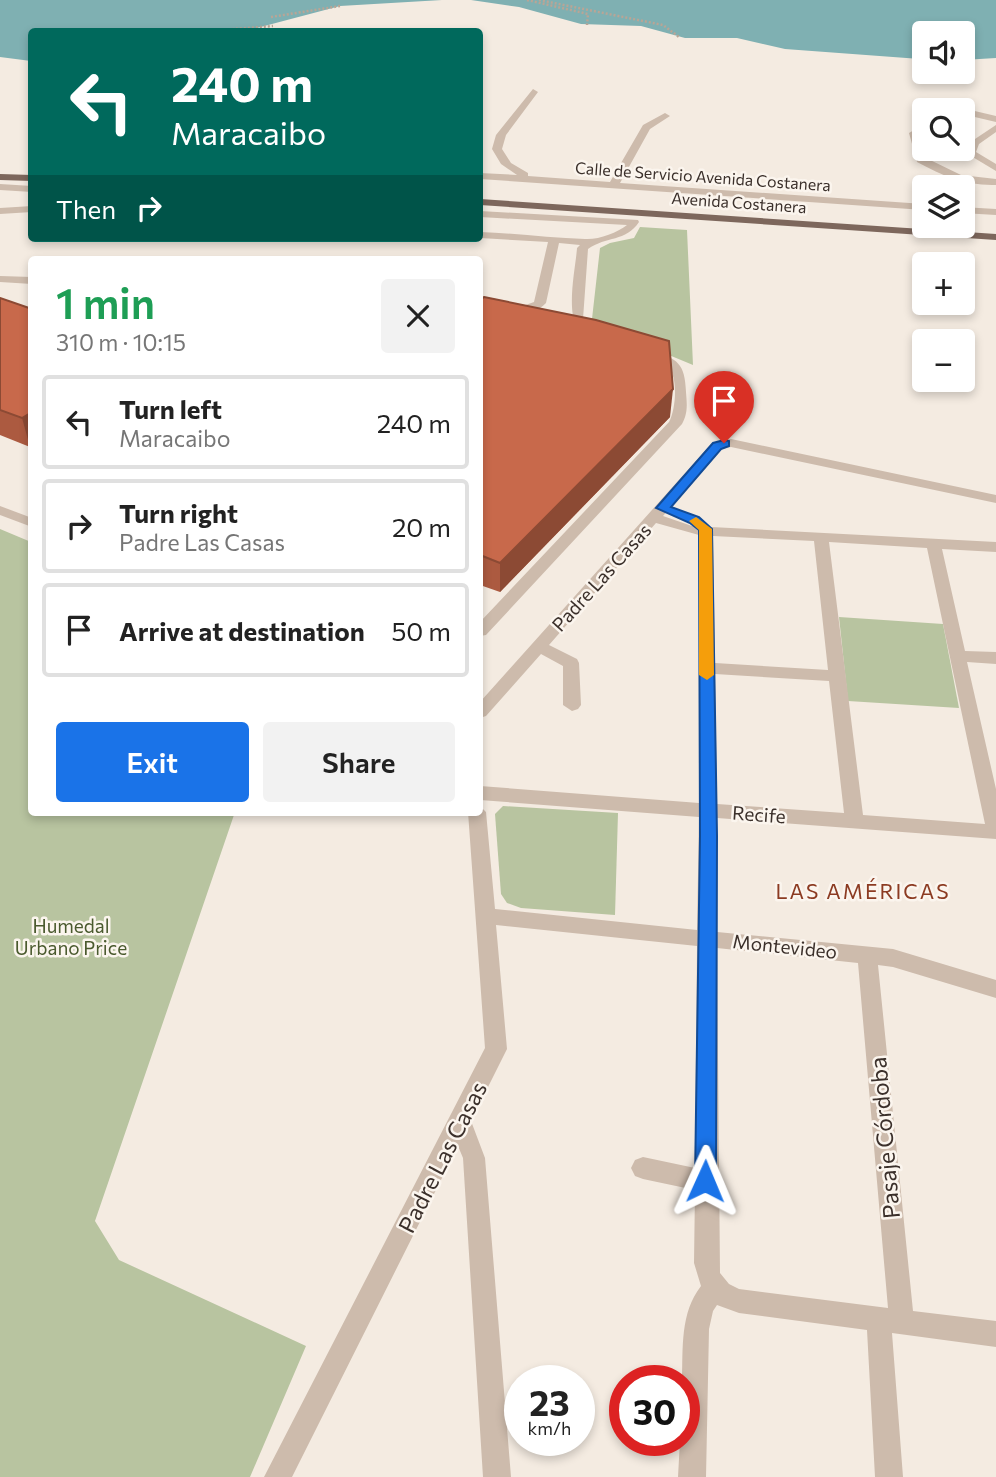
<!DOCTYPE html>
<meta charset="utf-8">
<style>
body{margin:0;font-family:Commissioner,sans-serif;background:#f2f2f2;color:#222;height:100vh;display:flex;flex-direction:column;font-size:26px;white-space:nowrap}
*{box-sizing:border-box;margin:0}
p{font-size:23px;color:#767676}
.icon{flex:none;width:38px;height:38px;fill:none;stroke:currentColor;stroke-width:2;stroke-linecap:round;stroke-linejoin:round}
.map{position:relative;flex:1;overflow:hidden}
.drawer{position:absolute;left:28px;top:256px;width:455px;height:560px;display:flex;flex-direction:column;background:#fff;border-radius:7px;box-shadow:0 4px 10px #0003}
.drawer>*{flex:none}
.top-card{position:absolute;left:28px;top:28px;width:455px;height:214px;border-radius:7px;box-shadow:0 4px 10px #0003;background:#00695c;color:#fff;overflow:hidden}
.controls{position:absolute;left:912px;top:21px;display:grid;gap:14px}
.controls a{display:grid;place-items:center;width:63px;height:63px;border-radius:7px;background:#fff;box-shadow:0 4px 10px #0003;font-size:35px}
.speed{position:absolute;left:504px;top:1365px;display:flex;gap:14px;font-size:35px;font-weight:700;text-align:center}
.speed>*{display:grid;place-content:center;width:91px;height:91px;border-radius:50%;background:#fff;box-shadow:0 4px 10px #0003;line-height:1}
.speed small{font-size:18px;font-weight:400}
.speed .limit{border:10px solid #d22;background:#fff;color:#111}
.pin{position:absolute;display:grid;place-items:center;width:60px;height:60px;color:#fff;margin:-72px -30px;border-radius:50% 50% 50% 0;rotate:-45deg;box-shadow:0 0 7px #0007}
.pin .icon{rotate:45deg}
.me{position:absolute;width:77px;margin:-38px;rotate:1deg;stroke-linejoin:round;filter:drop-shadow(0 0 5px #0008)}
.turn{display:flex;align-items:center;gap:24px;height:147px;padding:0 28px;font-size:32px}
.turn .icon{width:91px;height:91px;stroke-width:2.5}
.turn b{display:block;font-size:49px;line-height:60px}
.then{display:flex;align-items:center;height:66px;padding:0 28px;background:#0003;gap:14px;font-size:26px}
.round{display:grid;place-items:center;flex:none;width:74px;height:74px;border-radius:7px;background:#f2f2f2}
.summary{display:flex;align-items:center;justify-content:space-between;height:119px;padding:0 28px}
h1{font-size:42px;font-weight:600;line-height:52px;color:#1e9e55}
.cta{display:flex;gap:14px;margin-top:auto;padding:14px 28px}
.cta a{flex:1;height:80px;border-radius:7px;background:#1a73e8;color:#fff;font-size:28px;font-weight:600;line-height:80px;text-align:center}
.cta a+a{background:#f2f2f2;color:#222}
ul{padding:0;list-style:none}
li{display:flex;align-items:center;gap:21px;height:94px;margin:0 14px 10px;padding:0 14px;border:4px solid #e0e0e0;border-radius:7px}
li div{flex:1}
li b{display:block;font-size:26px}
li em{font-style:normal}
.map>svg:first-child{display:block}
</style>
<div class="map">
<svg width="996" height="1477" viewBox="0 0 996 1477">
<rect width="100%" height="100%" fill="#f4ebe1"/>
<g fill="#b8c4a0">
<path d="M 640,227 L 687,230 L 693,365 L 599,326 L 592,319 L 600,248 L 610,243 L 634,238 Z"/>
<path d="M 0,529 L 31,542 L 32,812 L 235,812 L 95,1221 L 119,1260 L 306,1346 L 250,1477 L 0,1477 Z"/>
<path d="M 839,617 L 943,624 L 959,708 L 848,701 Z"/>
<path d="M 503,806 L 618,813 L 615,915 L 521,908 L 507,903 L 501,894 L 495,814 Z"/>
</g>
<g fill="#7fb0b2">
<path d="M 0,0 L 442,0 L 340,6 L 246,31 L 32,32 L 31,61 L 0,57 Z"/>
<path d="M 471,0 L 996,0 L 996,58 L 963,60 L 962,33 L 924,33 L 924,59 L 920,59 L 785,49 L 737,38 L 685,38 L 641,26 L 581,24 L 519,7 Z"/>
</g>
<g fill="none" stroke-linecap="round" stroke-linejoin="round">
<g stroke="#b9a596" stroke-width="2.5" stroke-dasharray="2 2" stroke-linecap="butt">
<path d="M 527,0 L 588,14 L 587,25"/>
<path d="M 539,0 L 663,25 L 679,37"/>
<path d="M 271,17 L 340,6"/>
<path d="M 208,31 L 273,26"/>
</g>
<g fill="#cdbbac" fill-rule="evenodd">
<path d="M 533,89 L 538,92 L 506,135 L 502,149 L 511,163 L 528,173 L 528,176 L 610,182 L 643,125 L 665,113 L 670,116 L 650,129 L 620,183 L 924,204 L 924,210 L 480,179 L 480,173 L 517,175 L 501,164 L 492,149 L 496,135 Z"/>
<path d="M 962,108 L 996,116 L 996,122 L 962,114 L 962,110 L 958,110 Z"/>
<path d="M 996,125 L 996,132 L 979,144 L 976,152 L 996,164 L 996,171 L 966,153 L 972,141 Z"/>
<path d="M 914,130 L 919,133 L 926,158 L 961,175 L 996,179 L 996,185 C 966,186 943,176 917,162 L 909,133 Z"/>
<path d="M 0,184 L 32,186 L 32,192 L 0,190 Z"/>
<path d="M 32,206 L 32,212 L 0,214 L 0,208 Z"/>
<path d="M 962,207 L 996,209 L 996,215 L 962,213 Z"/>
<path d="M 480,211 L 638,220 L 639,222 C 626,242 606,236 588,249 L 583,319 L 593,328 L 593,334 C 559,339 576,268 577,248 L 580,245 L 559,243 L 546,303 C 529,321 501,313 480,310 L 480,303 L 520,307 L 534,302 L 548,242 L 480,238 L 480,232 C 515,233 550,238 585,239 C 598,240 617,233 627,225 L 480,217 Z"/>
<path d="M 0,276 L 32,277 L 32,284 L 0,282 Z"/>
<path d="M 651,351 C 678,358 685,364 686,392 C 687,405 688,413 682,424 L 486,635 L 480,636 L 480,622 L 669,422 C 675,411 678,384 671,371 C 667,363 655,360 647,358 L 645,355 Z"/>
<path d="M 731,439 L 996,495 L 996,503 L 731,447 L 722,449 L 663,516 L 692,526 L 996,542 L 996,552 L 942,549 L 965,651 L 996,652 L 996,664 L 967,662 L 996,789 L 996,839 L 717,818 L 717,932 L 893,949 L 996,980 L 996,998 L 893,967 L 878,965 L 913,1311 L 996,1321 L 996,1347 L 892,1333 L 903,1477 L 875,1477 L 867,1330 L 739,1313 L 717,1305 L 713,1311 L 709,1329 L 706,1477 L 678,1477 L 680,1440 L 684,1440 L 684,1381 L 682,1381 C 683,1348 680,1313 701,1286 L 694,1263 L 695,1190 L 643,1179 L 635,1176 L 631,1168 L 635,1160 L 643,1157 L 695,1168 L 697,946 L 496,925 L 507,1049 L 471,1121 L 485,1158 L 511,1477 L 483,1477 L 463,1158 L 458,1146 L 292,1477 L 264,1477 L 485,1048 L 468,812 L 480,812 L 480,806 L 486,812 L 495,909 L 697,930 L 699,817 L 480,800 L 480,786 L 699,803 L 699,535 L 656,523 L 549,645 L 577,659 L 579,663 L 581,705 L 578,709 L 572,711 L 563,705 L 563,666 L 541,654 L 486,716 L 480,718 L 480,702 L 712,443 ZM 713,536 L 814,541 L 828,670 L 715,663 ZM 829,542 L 927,548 L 985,824 L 863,815 ZM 715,674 L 829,681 L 844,813 L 717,804 ZM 717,948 L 858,963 L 888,1308 L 739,1289 L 729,1284 L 720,1273 Z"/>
<path d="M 0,506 L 32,518 L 32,527 L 0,515 Z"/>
</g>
<g fill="#7d675c" fill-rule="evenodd">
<path d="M 0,174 L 32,175 L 32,181 L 0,180 Z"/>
<path d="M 480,199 L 996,234 L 996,240 L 480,205 Z"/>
</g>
</g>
<g fill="#ac5a40">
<path d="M 0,298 L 32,309 L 32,446 L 30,447 L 0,435 Z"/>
<path d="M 480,300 L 670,417 L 500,592 L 480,585 Z"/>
</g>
<g fill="#8c4a34">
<path d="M 673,389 L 670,417 L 500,592 L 500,563 Z"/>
<path d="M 32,412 L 32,446 L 30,447 L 22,418 Z"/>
</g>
<g fill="#c8694b" stroke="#8c4a34" stroke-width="2">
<path d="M 484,297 L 596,320 L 669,341 L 673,389 L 500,563 L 480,555 L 480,300 Z"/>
<path d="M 0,298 L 32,309 L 32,412 L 22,418 L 0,410 Z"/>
</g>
<path fill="#1a73e8" stroke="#114b97" stroke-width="2" d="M 724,440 L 729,441 L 729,446 L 721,449 L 671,507 L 699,517 L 712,529 L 717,836 L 716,1181 L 713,1188 L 705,1191 L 698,1188 L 695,1181 L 700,836 L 699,530 L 690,523 L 656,508 L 713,443 Z"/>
<path fill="#f59e0b" d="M 696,517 L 712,529 L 714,675 L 707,680 L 699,675 L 699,530 L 689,521 Z"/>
<g text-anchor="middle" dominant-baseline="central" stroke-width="5" stroke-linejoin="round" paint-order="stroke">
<g font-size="16" fill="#3b302b" stroke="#fbf5ee">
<text transform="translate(703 176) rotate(4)">Calle de Servicio Avenida Costanera</text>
<text transform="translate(739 202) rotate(4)">Avenida Costanera</text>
</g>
<g font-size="19" fill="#3b302b" stroke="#fbf5ee">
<text transform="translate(601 577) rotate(-48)">Padre Las Casas</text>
<text transform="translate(759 814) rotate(4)">Recife</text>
<text transform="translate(785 946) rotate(6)">Montevideo</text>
</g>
<g font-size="19" fill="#4a5a2e" stroke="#fbf5ee">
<text x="71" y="925">Humedal<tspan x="71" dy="22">Urbano Price</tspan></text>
</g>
<g font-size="21" letter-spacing="2" fill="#8c3b22" stroke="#fbf5ee">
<text x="863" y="890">LAS AMÉRICAS</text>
</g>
<g font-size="23" fill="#3b302b" stroke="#fbf5ee">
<text transform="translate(884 1138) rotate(-95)">Pasaje Córdoba</text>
<text transform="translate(442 1157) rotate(-63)">Padre Las Casas</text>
</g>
</g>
</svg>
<div class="controls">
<a><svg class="icon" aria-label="sound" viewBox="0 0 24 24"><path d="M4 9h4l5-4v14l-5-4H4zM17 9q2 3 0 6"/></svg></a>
<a><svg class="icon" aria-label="search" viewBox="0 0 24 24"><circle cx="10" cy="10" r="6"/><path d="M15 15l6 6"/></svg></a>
<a><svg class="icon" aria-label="layers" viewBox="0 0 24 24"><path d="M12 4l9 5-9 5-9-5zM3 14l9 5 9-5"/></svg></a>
<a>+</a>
<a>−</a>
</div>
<div class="speed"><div>23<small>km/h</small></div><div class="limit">30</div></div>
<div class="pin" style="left:724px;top:443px;background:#d93025"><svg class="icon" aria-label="arrive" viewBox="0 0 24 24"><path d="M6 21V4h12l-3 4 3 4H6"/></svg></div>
<svg class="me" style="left:705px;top:1181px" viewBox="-20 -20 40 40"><path d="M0-17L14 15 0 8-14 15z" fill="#1a73e8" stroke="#fff" stroke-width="4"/></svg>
<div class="top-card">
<div class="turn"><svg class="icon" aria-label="left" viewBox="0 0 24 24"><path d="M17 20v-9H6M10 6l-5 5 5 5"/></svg><div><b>240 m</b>Maracaibo</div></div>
<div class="then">Then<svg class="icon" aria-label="right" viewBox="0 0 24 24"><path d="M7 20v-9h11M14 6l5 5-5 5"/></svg></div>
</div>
<section class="drawer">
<div class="summary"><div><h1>1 min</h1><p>310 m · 10:15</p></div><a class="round"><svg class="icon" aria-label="close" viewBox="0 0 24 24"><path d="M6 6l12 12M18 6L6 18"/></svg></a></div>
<ul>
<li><svg class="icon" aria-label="left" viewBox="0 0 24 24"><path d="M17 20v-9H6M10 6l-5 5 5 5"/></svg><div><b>Turn left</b><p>Maracaibo</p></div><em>240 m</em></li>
<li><svg class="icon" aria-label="right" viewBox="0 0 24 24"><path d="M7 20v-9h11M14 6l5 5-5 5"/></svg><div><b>Turn right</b><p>Padre Las Casas</p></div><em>20 m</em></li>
<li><svg class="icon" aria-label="arrive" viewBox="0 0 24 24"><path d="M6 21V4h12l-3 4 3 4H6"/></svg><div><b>Arrive at destination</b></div><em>50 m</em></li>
</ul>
<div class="cta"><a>Exit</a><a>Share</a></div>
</section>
</div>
